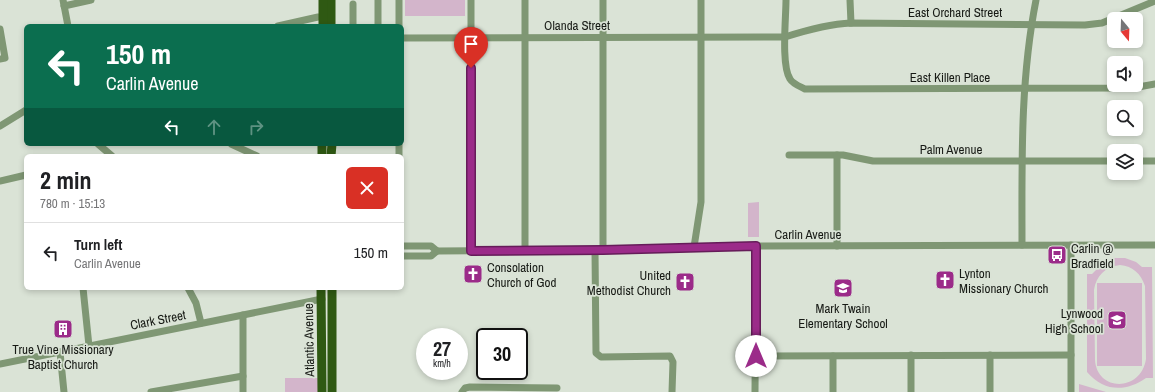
<!DOCTYPE html>
<meta charset="utf-8">
<style>
body{margin:0;font-family:"Archivo Narrow",sans-serif;background:#f6f6f6;color:#202124;height:100vh;display:flex;flex-direction:column;font-size:15px;white-space:nowrap}
*{box-sizing:border-box;margin:0}
p{font-size:13px;color:#757577}
.icon{flex:none;width:22px;height:22px;fill:none;stroke:currentColor;stroke-width:2;stroke-linecap:round;stroke-linejoin:round}
.map{position:relative;flex:1;overflow:hidden}
.side{position:absolute;left:24px;top:154px;width:380px;height:136px;display:flex;flex-direction:column;background:#fff;border-radius:6px;box-shadow:0 2px 6px #0003}
.side>*{flex:none}
.banner{position:absolute;left:24px;top:24px;width:380px;height:122px;border-radius:6px;box-shadow:0 2px 6px #0003;background:#0b6e4f;color:#fff;overflow:hidden}
.needle{width:26px;rotate:161deg}
.buttons{position:absolute;left:1107px;top:12px;display:grid;gap:8px}
.buttons a{display:grid;place-items:center;width:36px;height:36px;border-radius:6px;background:#fff;box-shadow:0 2px 6px #0003;font-size:20px}
.speed{position:absolute;left:416px;top:328px;display:flex;gap:8px;font-size:20px;font-weight:700;text-align:center}
.speed>*{display:grid;place-content:center;width:52px;height:52px;border-radius:50%;background:#fff;box-shadow:0 2px 6px #0003;line-height:1}
.speed small{font-size:10px;font-weight:400}
.speed .limit{border:2px solid #111;border-radius:6px;background:#fff;color:#111}
.pin{position:absolute;display:grid;place-items:center;width:34px;height:34px;color:#fff;margin:-41px -17px;border-radius:50% 50% 50% 0;rotate:-45deg;box-shadow:0 0 4px #0007}
.pin .icon{rotate:45deg}
.me{position:absolute;width:44px;margin:-22px;rotate:0deg;stroke-linejoin:round;filter:drop-shadow(0 0 3px #0008)}
.turn{display:flex;align-items:center;gap:14px;height:84px;padding:0 16px;font-size:18px}
.turn .icon{width:52px;height:52px;stroke-width:2.5}
.turn b{display:block;font-size:28px;line-height:34px}
.lanes{display:flex;align-items:center;height:38px;padding:0 16px;background:#0003;justify-content:center;gap:20px;direction:ltr}
.lanes .off{opacity:.35}
.round{display:grid;place-items:center;flex:none;width:42px;height:42px;border-radius:6px;background:#f6f6f6}
.head{display:flex;align-items:center;justify-content:space-between;height:68px;padding:0 16px}
h1{font-size:24px;font-weight:700;line-height:30px}
ul{padding:0;list-style:none}
li{display:flex;align-items:center;gap:12px;height:60px;padding:0 16px;border-top:1px solid #e0e0e0}
li div{flex:1}
li b{display:block;font-size:15px}
li em{font-style:normal}
.map>svg:first-child{display:block}
</style>
<div class="map">
<svg width="1155" height="392" viewBox="0 0 1155 392">
<rect width="100%" height="100%" fill="#dae3d6"/>
<g fill="#d3b5cb" fill-rule="evenodd">
<rect x="405" y="0" width="60" height="16"/>
<path d="M 759,202 L 759,237 L 748,237 L 748,203 Z"/>
<path d="M 1114,258 L 1125,258 L 1136,262 L 1142,267 L 1152,267 L 1153,378 L 1146,378 C 1126,392 1104,392 1087,372 L 1087,274 L 1092,274 L 1104,262 ZM 1120,265 C 1133,266 1141,274 1145,286 L 1146,359 C 1141,392 1097,392 1095,360 L 1094,290 C 1096,276 1105,267 1120,265 Z"/>
<rect x="1097" y="283" width="45" height="83"/>
<rect x="285" y="378" width="34" height="14"/>
<path d="M 1079,384 L 1106,392 L 1079,392 Z"/>
</g>
<g fill="none" stroke-linecap="round" stroke-linejoin="round">
<g stroke="#7f9774" stroke-width="7">
<path d="M 63,0 L 68,26"/>
<path d="M 378,0 L 378,26"/>
<path d="M 525,0 L 525,250"/>
<path d="M 786,0 C 786,18 781,65 790,79 C 793,84 799,86 805,89 L 1133,88 L 1155,84"/>
<path d="M 850,0 L 851,23"/>
<path d="M 353,4 L 353,26"/>
<path d="M 64,6 L 91,0"/>
<path d="M 278,26 L 318,17 L 327,17"/>
<path d="M 399,26 L 399,0"/>
<path d="M 0,29 L 5,58 L 0,59"/>
<path d="M 402,38 L 785,37 C 807,30 828,24 851,23 L 1085,25 L 1102,23 L 1155,1"/>
<path d="M 0,126 L 26,110"/>
<path d="M 98,144 L 112,156"/>
<path d="M 231,144 L 257,156"/>
<path d="M 789,155 L 843,155 L 873,161 L 1114,161"/>
<path d="M 837,155 L 837,246"/>
<path d="M 399,156 L 399,144"/>
<path d="M 1136,161 L 1155,161"/>
<path d="M 0,181 L 26,175"/>
<path d="M 1022,245 C 1022,163 1020,81 1036,0"/>
<path d="M 1071,245 L 1071,392"/>
<path d="M 402,246 L 431,246 L 437,251 L 595,250 L 756,246 L 1155,245"/>
<path d="M 694,247 L 701,202 L 701,0"/>
<path d="M 603,249 L 603,0"/>
<path d="M 595,250 L 596,353 L 601,357 L 670,356 L 673,362 L 672,392"/>
<path d="M 471,251 L 471,0"/>
<path d="M 402,256 L 431,256 L 437,251"/>
<path d="M 83,288 L 89,346"/>
<path d="M 188,288 L 196,303 L 201,323"/>
<path d="M 60,352 L 64,392"/>
<path d="M 990,355 L 990,392"/>
<path d="M 755,356 L 1071,355"/>
<path d="M 833,356 L 833,392"/>
<path d="M 0,364 L 322,299"/>
<path d="M 151,392 L 243,376"/>
<path d="M 243,392 L 243,315"/>
<path d="M 462,392 L 465,388 L 470,387 L 557,388"/>
<path d="M 755,392 L 756,246"/>
<path d="M 911,392 L 911,355"/>
</g>
<g stroke="#2f5913" stroke-width="9">
<path d="M 331,0 L 331,26"/>
<path d="M 323,26 L 323,0"/>
<path d="M 322,156 L 322,144"/>
<path d="M 331,156 L 332,144"/>
<path d="M 321,288 L 322,392"/>
<path d="M 332,288 L 332,392"/>
</g>
</g>
<g fill="none" stroke-linecap="round" stroke-linejoin="round">
<g stroke="#651c59" stroke-width="10">
<path id="route" d="M 471,68 L 471,251 L 603,250 L 756,246 L 756,356"/>
</g>
<use href="#route" stroke="#9b2b89" stroke-width="7"/>
</g>
<defs>
<g id="bus-square" transform="scale(1)"><rect x="-9" y="-9" width="18" height="18" rx="4" fill="#9b2b89" stroke="#dae3d6"/><path d="M-5-6H5V4H4V6H2V4H-2V6H-4V4H-5ZM-3.5-4V0h7V-4ZM-3.5 1.2v1.5H-2V1.2ZM2 1.2v1.5H3.5V1.2Z" fill="#fff"/></g>
<g id="church-square" transform="scale(1)"><rect x="-9" y="-9" width="18" height="18" rx="4" fill="#9b2b89" stroke="#dae3d6"/><path d="M-1.2-6h2.4v3.5h3.3v2.4h-3.3V6h-2.4V-.1h-3.3v-2.4h3.3Z" fill="#fff"/></g>
<g id="school-square" transform="scale(1)"><rect x="-9" y="-9" width="18" height="18" rx="4" fill="#9b2b89" stroke="#dae3d6"/><path d="M0-5L7-2L0 1L-7-2ZM-4 1L0 2.5L4 1V4Q0 6-4 4Z" fill="#fff"/></g>
<g id="building-square" transform="scale(1)"><rect x="-9" y="-9" width="18" height="18" rx="4" fill="#9b2b89" stroke="#dae3d6"/><path d="M-4-6H4V6H1V3H-1V6H-4ZM-2.5-4.3h1.7v1.8h-1.7ZM.8-4.3h1.7v1.8H.8ZM-2.5-1h1.7V.8h-1.7ZM.8-1h1.7V.8H.8Z" fill="#fff"/></g>
</defs>
<g fill-rule="evenodd">
<use href="#bus-square" x="1057" y="255"/>
<use href="#church-square" x="473" y="274"/>
<use href="#church-square" x="945" y="280"/>
<use href="#church-square" x="685" y="282"/>
<use href="#school-square" x="843" y="288"/>
<use href="#school-square" x="1117" y="320"/>
<use href="#building-square" x="63" y="329"/>
</g>
<g text-anchor="middle" dominant-baseline="central" stroke-width="3.5" stroke-linejoin="round" paint-order="stroke">
<g font-size="13" fill="#171a15" stroke="#dae3d6">
<text x="955" y="12">East Orchard Street</text>
<text x="577" y="25">Olanda Street</text>
<text x="950" y="77">East Killen Place</text>
<text x="951" y="149">Palm Avenue</text>
<text x="808" y="234">Carlin Avenue</text>
<text transform="translate(158 320) rotate(-11)">Clark Street</text>
<text transform="translate(309 340) rotate(-91)">Atlantic Avenue</text>
</g>
<g font-size="13" fill="#171a15" stroke="#dae3d6" text-anchor="start">
<text x="1071" y="248">Carlin @<tspan x="1071" dy="15">Bradfield</tspan></text>
<text x="487" y="267">Consolation<tspan x="487" dy="15">Church of God</tspan></text>
<text x="959" y="273">Lynton<tspan x="959" dy="15">Missionary Church</tspan></text>
<text x="671" y="275" text-anchor="end">United<tspan x="671" dy="15">Methodist Church</tspan></text>
<text x="843" y="308" text-anchor="middle">Mark Twain<tspan x="843" dy="15">Elementary School</tspan></text>
<text x="1103" y="313" text-anchor="end">Lynwood<tspan x="1103" dy="15">High School</tspan></text>
<text x="63" y="349" text-anchor="middle">True Vine Missionary<tspan x="63" dy="15">Baptist Church</tspan></text>
</g>
</g>
</svg>
<div class="buttons">
<a><svg class="needle" viewBox="-14 -14 28 28"><path d="M0-13l5 13h-10z" fill="#e53935"/><path d="M0 13l5-13h-10z" fill="#757577"/></svg></a>
<a><svg class="icon" aria-label="sound" viewBox="0 0 24 24"><path d="M4 9h4l5-4v14l-5-4H4zM17 9q2 3 0 6"/></svg></a>
<a><svg class="icon" aria-label="search" viewBox="0 0 24 24"><circle cx="10" cy="10" r="6"/><path d="M15 15l6 6"/></svg></a>
<a><svg class="icon" aria-label="layers" viewBox="0 0 24 24"><path d="M12 4l9 5-9 5-9-5zM3 14l9 5 9-5"/></svg></a>
</div>
<div class="speed"><div>27<small>km/h</small></div><div class="limit">30</div></div>
<div class="pin" style="left:471px;top:68px;background:#d93025"><svg class="icon" aria-label="arrive" viewBox="0 0 24 24"><path d="M6 21V4h12l-3 4 3 4H6"/></svg></div>
<svg class="me" style="left:756px;top:356px" viewBox="-20 -20 40 40"><circle r="19" fill="#fff"/><path d="M0-13L10 11 0 6-10 11z" fill="#9b2b89"/></svg>
<div class="banner">
<div class="turn"><svg class="icon" aria-label="left" viewBox="0 0 24 24"><path d="M17 20v-9H6M10 6l-5 5 5 5"/></svg><div><b>150 m</b>Carlin Avenue</div></div>
<div class="lanes"><svg class="icon" aria-label="left" viewBox="0 0 24 24"><path d="M17 20v-9H6M10 6l-5 5 5 5"/></svg><svg class="icon off" aria-label="ahead" viewBox="0 0 24 24"><path d="M12 20V5M6 11l6-6 6 6"/></svg><svg class="icon off" aria-label="right" viewBox="0 0 24 24"><path d="M7 20v-9h11M14 6l5 5-5 5"/></svg></div>
</div>
<section class="side">
<div class="head"><div><h1>2 min</h1><p>780 m · 15:13</p></div><a class="round" style="background:#d93025;color:#fff"><svg class="icon" aria-label="close" viewBox="0 0 24 24"><path d="M6 6l12 12M18 6L6 18"/></svg></a></div>
<ul>
<li><svg class="icon" aria-label="left" viewBox="0 0 24 24"><path d="M17 20v-9H6M10 6l-5 5 5 5"/></svg><div><b>Turn left</b><p>Carlin Avenue</p></div><em>150 m</em></li>
</ul>
</section>
</div>
